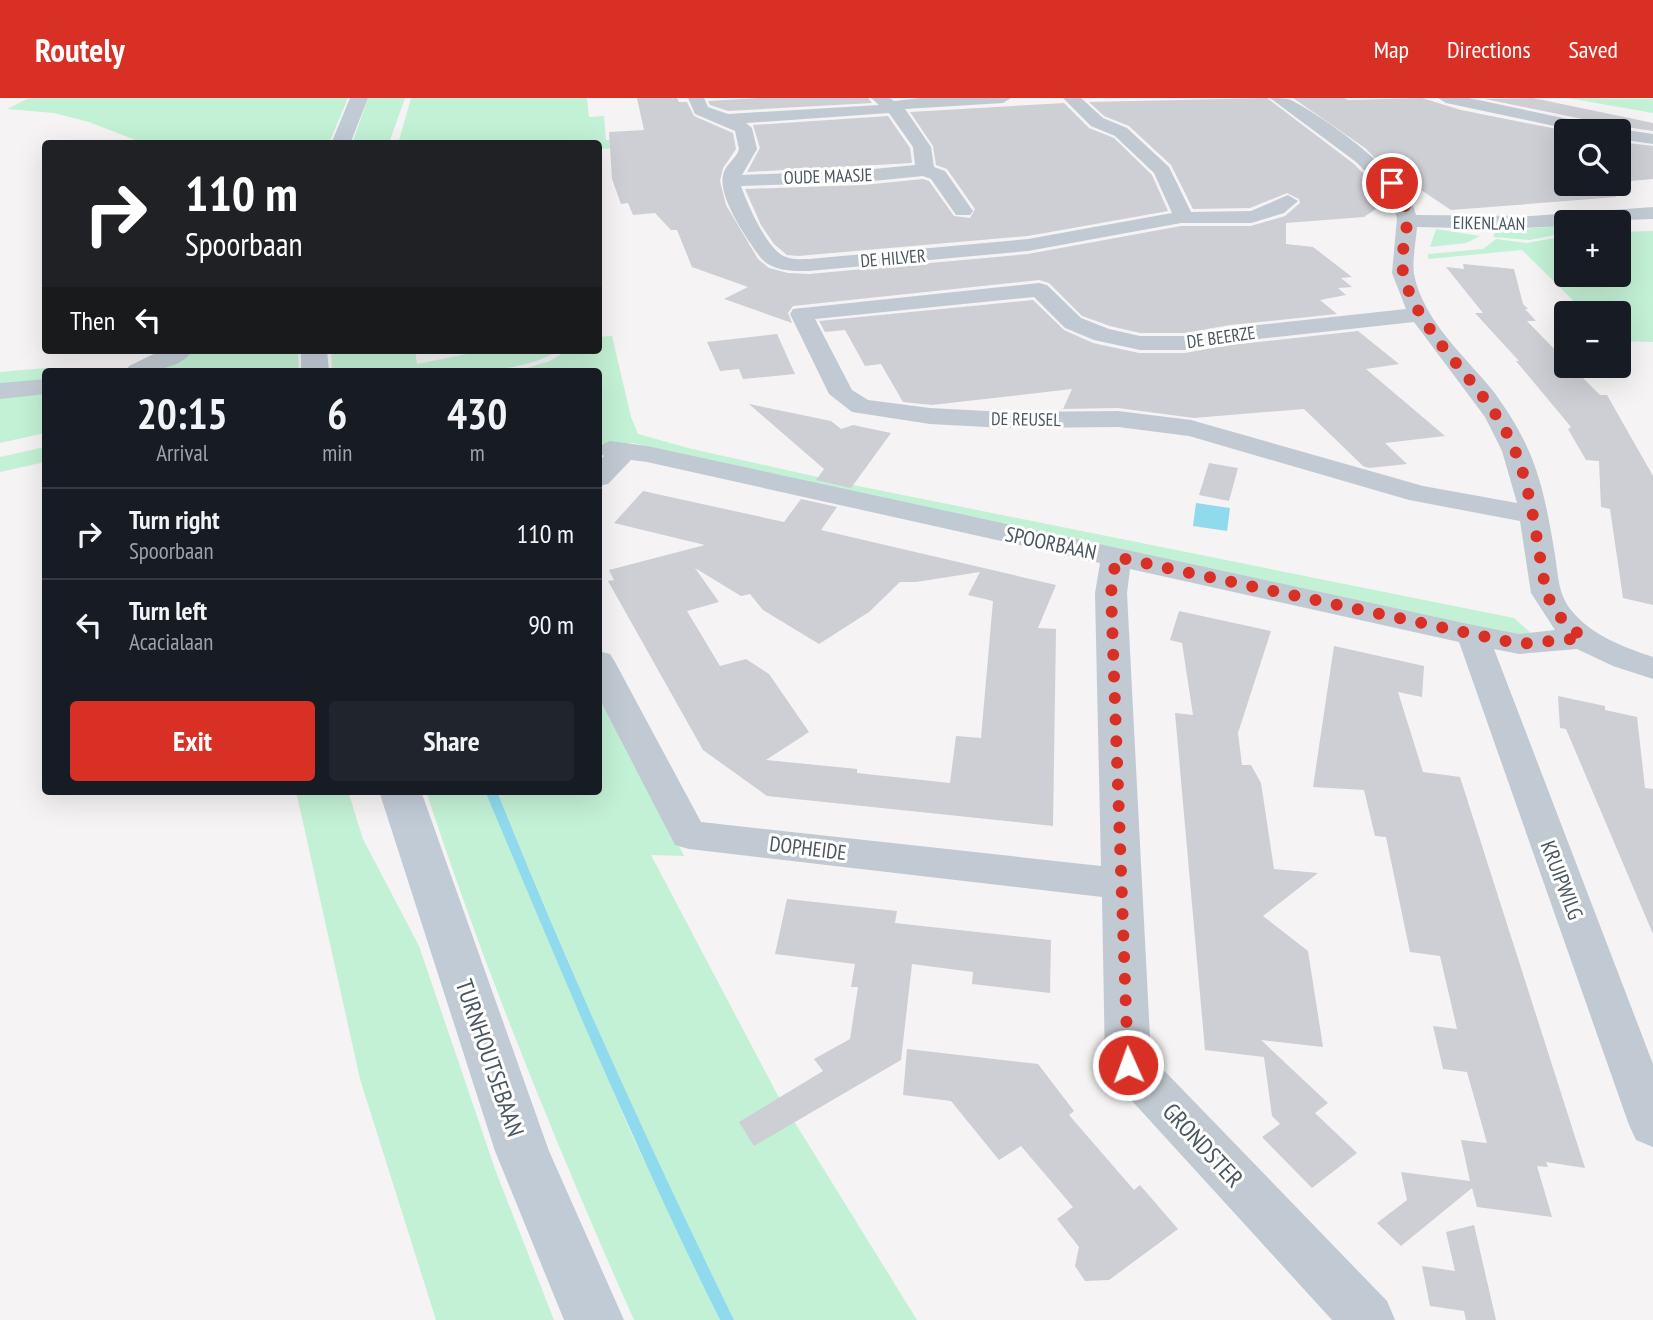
<!DOCTYPE html>
<meta charset="utf-8">
<style>
body{margin:0;font-family:"PT Sans Narrow",sans-serif;background:#20242c;color:#f1f3f6;height:100vh;display:flex;flex-direction:column;font-size:26px;white-space:nowrap}
*{box-sizing:border-box;margin:0}
p{font-size:23px;color:#9ea1a6}
.icon{flex:none;width:38px;height:38px;fill:none;stroke:currentColor;stroke-width:2;stroke-linecap:round;stroke-linejoin:round}
.map{position:relative;flex:1;overflow:hidden}
.details{position:absolute;left:42px;top:270px;width:560px;height:427px;display:flex;flex-direction:column;background:#171b24;border-radius:7px;box-shadow:0 7px 28px #0002}
.details>*{flex:none}
.top-card{position:absolute;left:42px;top:42px;width:560px;height:214px;border-radius:7px;box-shadow:0 7px 28px #0002;background:#202124;color:#fff;overflow:hidden}
.buttons{position:absolute;left:1554px;top:21px;display:grid;gap:14px}
.buttons a{display:grid;place-items:center;width:77px;height:77px;border-radius:7px;background:#171b24;box-shadow:0 7px 28px #0002;font-size:35px}
.pin{position:absolute;display:grid;place-items:center;width:60px;height:60px;color:#fff;margin:-30px;border:4px solid #fff;border-radius:50%;box-shadow:0 2px 7px #0007}
.me{position:absolute;width:77px;margin:-38px;rotate:358deg;stroke-linejoin:round;filter:drop-shadow(0 0 5px #0008)}
.turn{display:flex;align-items:center;gap:24px;height:147px;padding:0 28px;font-size:32px}
.turn .icon{width:91px;height:91px;stroke-width:2.5}
.turn b{display:block;font-size:49px;line-height:60px}
.then{display:flex;align-items:center;height:66px;padding:0 28px;background:#0003;gap:14px;font-size:26px}
.eta{display:flex;justify-content:space-evenly;align-items:center;height:119px;text-align:center}
.eta b{font-size:42px;font-weight:800;line-height:49px}
.primary-button{display:flex;gap:14px;margin-top:auto;padding:14px 28px}
.primary-button a{flex:1;height:80px;border-radius:7px;background:#d93025;color:#fff;font-size:28px;font-weight:800;line-height:80px;text-align:center}
.primary-button a+a{background:#20242c;color:#f1f3f6}
ul{padding:0;list-style:none}
li{display:flex;align-items:center;gap:21px;height:91px;padding:0 28px;border-top:2px solid #363941}
li div{flex:1}
li b{display:block;font-size:26px}
li em{font-style:normal}
header{display:flex;align-items:center;gap:42px;box-sizing:border-box;height:98px;padding:0 35px;background:#d93025;color:#fff}
header strong{font-size:33px}
nav{display:flex;gap:38px;margin-inline-start:auto;font-size:24px}
.map>svg:first-child{display:block}
</style>
<header>
<strong>Routely</strong>
<nav><a>Map</a><a>Directions</a><a>Saved</a></nav>
</header>
<div class="map">
<svg width="1653" height="1222" viewBox="0 0 1653 1222">
<rect width="100%" height="100%" fill="#f5f3f3"/>
<g fill="#c3f1d5">
<path d="M 29,0 L 348,0 L 329,45 L 143,45 L 89,24 L 54,15 L 7,11 Z"/>
<path d="M 368,0 L 405,0 L 389,45 L 352,46 Z"/>
<path d="M 411,0 L 587,0 L 589,19 L 604,18 L 606,42 L 682,47 L 599,51 L 598,46 L 398,46 Z"/>
<path d="M 1568,0 L 1653,1 L 1653,15 Z"/>
<path d="M 1566,128 L 1566,135 L 1530,142 L 1493,139 L 1495,134 L 1503,132 Z"/>
<path d="M 1436,131 L 1480,138 L 1466,145 L 1430,149 Z"/>
<path d="M 1653,133 L 1653,244 L 1619,243 L 1619,215 L 1586,215 L 1522,152 L 1428,161 L 1428,156 L 1483,151 L 1496,141 L 1526,145 L 1566,138 L 1566,177 L 1619,177 L 1619,134 Z"/>
<path d="M 612,238 L 631,319 L 638,336 L 692,351 L 858,388 L 1514,520 L 1533,537 L 1518,538 L 793,383 L 633,345 L 613,348 L 599,344 L 598,273 L 517,273 L 550,263 L 568,252 L 598,252 L 599,239 Z"/>
<path d="M 194,252 L 298,252 L 299,273 L 148,273 Z"/>
<path d="M 331,252 L 415,252 L 417,266 L 487,252 L 559,252 C 511,285 392,273 332,273 Z"/>
<path d="M 45,270 L 45,282 L 0,286 L 0,274 Z"/>
<path d="M 45,294 L 45,335 L 0,345 L 0,299 Z"/>
<path d="M 45,349 L 45,364 L 0,374 L 0,359 Z"/>
<path d="M 599,590 L 684,758 L 651,757 L 776,994 L 917,1222 L 734,1222 C 648,1049 570,873 497,693 L 598,693 Z"/>
<path d="M 296,693 L 348,693 L 363,741 L 419,848 L 496,1074 L 554,1222 L 436,1222 L 360,981 Z"/>
<path d="M 426,693 L 485,693 L 631,1035 L 720,1222 L 634,1222 C 557,1049 485,873 426,693 Z"/>
</g>
<g fill="#90daee">
<path d="M 1196,405 L 1230,410 L 1227,433 L 1193,428 Z"/>
<path d="M 485,693 L 497,693 C 569,873 649,1048 734,1222 L 720,1222 C 634,1049 560,871 485,693 Z"/>
</g>
<g fill="#cdcfd5" fill-rule="evenodd">
<path d="M 637,0 L 677,0 L 679,4 L 687,4 L 694,18 L 733,35 L 736,51 L 723,70 L 720,83 L 726,107 L 758,161 L 769,170 L 788,175 L 809,176 L 1028,156 L 1181,128 L 1251,128 L 1285,118 L 1300,105 L 1299,101 L 1287,95 L 1250,110 L 1193,111 L 1171,67 L 1129,28 L 1104,18 L 1089,4 L 1267,0 L 1354,66 L 1389,102 L 1364,119 L 1286,125 L 1286,146 L 1313,149 L 1352,179 L 1341,180 L 1352,189 L 1338,190 L 1346,197 L 1320,202 L 1337,216 L 1230,227 L 1185,235 L 1140,235 L 1110,228 L 1082,218 L 1049,185 L 1039,182 L 793,208 L 788,215 L 792,225 L 724,201 L 748,189 L 692,169 L 677,132 L 671,132 L 655,115 L 633,117 L 628,105 L 621,106 L 612,81 L 609,34 L 644,32 Z"/>
<path d="M 759,0 L 868,0 L 872,5 L 728,13 L 710,7 L 708,3 Z"/>
<path d="M 1293,0 L 1344,0 L 1348,2 L 1422,0 L 1461,12 L 1567,33 L 1566,86 L 1604,86 L 1619,94 L 1609,95 L 1617,99 L 1451,112 L 1412,86 L 1405,90 L 1365,50 Z"/>
<path d="M 1533,0 L 1653,25 L 1653,33 L 1619,28 L 1611,31 L 1602,25 L 1485,1 Z"/>
<path d="M 1064,5 L 1089,30 L 1114,40 L 1152,77 L 1168,113 L 1028,138 L 798,158 L 787,157 L 774,146 L 761,127 L 745,91 L 863,87 L 923,81 L 929,83 L 954,118 L 970,120 L 975,111 L 947,71 L 936,67 L 933,48 L 910,14 Z"/>
<path d="M 888,18 L 910,50 L 912,65 L 747,74 L 760,50 L 753,27 Z"/>
<path d="M 1619,44 L 1653,48 L 1653,81 L 1619,84 Z"/>
<path d="M 1463,166 L 1514,171 L 1523,206 L 1528,211 L 1525,211 L 1536,223 L 1527,223 L 1566,263 L 1566,268 L 1571,268 L 1600,297 L 1607,297 L 1653,378 L 1653,507 L 1623,500 L 1610,411 L 1601,409 L 1599,363 L 1586,362 L 1568,331 L 1571,329 L 1516,263 L 1519,263 L 1475,215 L 1483,215 L 1446,169 L 1464,171 Z"/>
<path d="M 1033,202 L 1064,232 L 1093,245 L 1139,255 L 1185,255 L 1230,247 L 1358,233 L 1399,266 L 1366,271 L 1445,338 L 1385,345 L 1407,366 L 1369,370 L 1363,368 L 1304,311 L 1194,320 L 1118,310 L 1063,311 L 1072,291 L 932,307 L 903,304 L 881,266 L 865,268 L 845,232 L 825,234 L 819,223 Z"/>
<path d="M 777,236 L 795,276 L 743,281 L 739,271 L 720,273 L 707,244 Z"/>
<path d="M 749,306 L 831,323 L 841,331 L 853,327 L 891,335 L 851,390 L 816,382 L 824,371 Z"/>
<path d="M 1209,365 L 1238,370 L 1229,403 L 1199,397 Z"/>
<path d="M 643,393 L 784,424 L 801,401 L 837,409 L 821,432 L 1056,487 L 1038,530 L 1056,531 L 1053,728 L 767,698 L 703,652 L 608,483 L 614,482 L 609,472 L 705,447 L 614,425 ZM 695,470 L 741,498 L 750,496 L 763,512 L 819,546 L 869,514 L 900,484 L 916,484 L 980,474 L 968,497 L 993,503 L 981,640 L 956,638 L 950,685 L 857,675 L 857,671 L 766,662 L 809,634 L 769,576 L 746,561 L 720,568 L 687,513 L 719,504 Z"/>
<path d="M 1179,513 L 1271,533 L 1238,635 L 1242,667 L 1251,667 L 1261,685 L 1274,771 L 1318,775 L 1263,818 L 1308,853 L 1323,949 L 1261,942 L 1328,1005 L 1315,1015 L 1357,1055 L 1312,1090 L 1262,1039 L 1280,1026 L 1272,1018 L 1264,959 L 1205,952 L 1175,615 L 1193,617 L 1182,545 L 1170,542 Z"/>
<path d="M 1334,548 L 1424,568 L 1422,599 L 1398,594 L 1423,674 L 1460,679 L 1585,1070 L 1546,1064 L 1548,1069 L 1537,1068 L 1552,1119 L 1477,1109 L 1472,1090 L 1401,1148 L 1377,1125 L 1407,1102 L 1401,1074 L 1470,1083 L 1461,1042 L 1487,1045 L 1467,974 L 1443,971 L 1433,928 L 1457,931 L 1440,858 L 1410,854 L 1386,739 L 1375,738 L 1364,692 L 1313,689 Z"/>
<path d="M 1558,598 L 1605,608 L 1605,612 L 1637,619 L 1645,690 L 1653,691 L 1653,836 L 1566,631 L 1560,630 Z"/>
<path d="M 787,801 L 897,813 L 895,825 L 1051,842 L 1050,895 L 972,886 L 973,874 L 912,866 L 901,962 L 754,1048 L 739,1024 L 823,973 L 814,961 L 850,941 L 858,889 L 851,889 L 855,866 L 775,856 Z"/>
<path d="M 907,951 L 1038,966 L 1074,1013 L 1069,1017 L 1134,1092 L 1140,1087 L 1178,1131 L 1109,1182 L 1085,1183 L 1075,1168 L 1079,1149 L 1057,1121 L 1073,1109 L 1021,1048 L 999,1062 L 951,1003 L 903,997 Z"/>
<path d="M 1474,1127 L 1496,1222 L 1466,1222 L 1464,1213 L 1430,1208 L 1422,1168 L 1455,1173 L 1446,1134 Z"/>
</g>
<g fill="none" stroke-linecap="round" stroke-linejoin="round">
<g fill="#c1cad2" fill-rule="evenodd">
<path d="M 688,0 L 704,0 L 708,9 L 728,16 L 879,7 L 871,0 L 890,0 L 894,3 L 920,0 L 1011,0 L 1003,5 L 905,11 L 931,49 L 934,69 L 945,73 L 973,113 L 970,117 L 956,117 L 931,81 L 923,78 L 863,84 L 741,88 C 747,105 768,154 786,159 C 793,162 802,161 809,161 L 1028,141 L 1172,115 L 1154,75 L 1115,38 L 1091,28 L 1063,0 L 1081,0 L 1103,20 L 1127,30 L 1169,69 L 1191,114 L 1251,113 L 1288,97 L 1298,103 L 1284,115 L 1251,125 L 1181,125 L 1028,153 L 809,173 C 791,173 772,173 760,159 C 747,141 715,96 724,74 C 727,65 737,60 739,51 L 735,33 L 695,16 ZM 889,15 L 913,49 L 915,67 L 863,72 L 742,77 L 757,51 L 752,30 L 746,25 Z"/>
<path d="M 1270,0 C 1277,0 1285,0 1291,2 C 1324,19 1410,79 1416,117 L 1531,118 L 1653,109 L 1653,121 L 1566,124 L 1566,128 L 1501,131 L 1417,129 C 1416,144 1412,161 1414,176 C 1423,223 1466,259 1494,294 C 1506,311 1518,329 1527,349 C 1542,381 1548,416 1554,451 C 1558,472 1557,495 1571,512 C 1591,537 1623,549 1653,559 L 1653,581 L 1613,568 L 1577,551 L 1519,556 L 1494,551 L 1653,966 L 1653,1049 L 1636,1042 L 1629,1027 L 1459,544 L 1130,471 L 1127,495 L 1151,959 L 1387,1203 L 1395,1222 L 1332,1222 L 1112,981 L 1105,967 L 1102,799 L 689,751 L 675,747 L 598,598 L 598,553 L 610,556 L 615,564 L 701,724 L 1101,768 L 1095,495 L 1100,465 L 647,364 L 631,362 L 608,386 L 598,388 L 598,364 L 604,358 L 598,354 L 598,348 L 610,343 L 647,348 L 1473,527 L 1519,536 L 1555,532 L 1531,495 L 1520,423 L 1409,402 L 1189,338 L 1118,329 L 1005,330 L 930,326 L 852,314 L 829,296 L 790,216 L 793,211 L 1039,185 L 1047,187 L 1081,220 L 1109,231 L 1140,238 L 1185,238 L 1230,230 L 1406,211 L 1392,175 L 1397,120 L 1391,99 L 1356,64 ZM 1034,199 L 1065,230 L 1094,242 L 1140,252 L 1185,252 L 1230,244 L 1414,224 L 1485,319 L 1502,353 L 1517,405 L 1423,388 L 1191,322 L 1118,313 L 1005,314 L 930,310 L 868,302 L 852,292 L 815,221 Z"/>
<path d="M 1438,0 L 1469,0 L 1601,28 L 1610,33 L 1578,33 L 1446,5 Z"/>
<path d="M 1619,31 L 1653,36 L 1653,46 L 1619,41 L 1619,33 L 1612,33 Z"/>
<path d="M 162,252 L 193,252 C 179,273 148,273 126,273 L 129,268 Z"/>
<path d="M 46,281 L 46,296 L 0,301 L 0,285 Z"/>
</g>
<g fill="#c1cbd6" fill-rule="evenodd">
<path d="M 350,0 L 368,0 L 350,46 L 331,46 Z"/>
<path d="M 301,252 L 327,252 L 329,273 L 301,273 Z"/>
<path d="M 379,693 L 421,693 L 549,1053 L 624,1222 L 564,1222 L 495,1053 Z"/>
</g>
</g>
<g fill="none" stroke-linecap="round" stroke-linejoin="round">
<path stroke="#d93025" stroke-width="12" stroke-dasharray="0 21.6" d="M 1128,967 L 1111,495 L 1116,459 L 1519,546 L 1583,540 C 1572,530 1558,520 1551,505 C 1544,491 1543,474 1540,459 C 1534,424 1529,388 1516,355 C 1491,291 1430,251 1406,186 C 1392,146 1424,125 1392,85"/>
</g>
<g text-anchor="middle" dominant-baseline="central" stroke-width="6" stroke-linejoin="round" paint-order="stroke">
<g font-size="18" fill="#4a5661" stroke="#fff">
<text transform="translate(828 78) rotate(-2)">OUDE MAASJE</text>
<text transform="translate(1489 125) rotate(1)">EIKENLAAN</text>
<text transform="translate(893 160) rotate(-5)">DE HILVER</text>
<text transform="translate(1221 239) rotate(-8)">DE BEERZE</text>
<text transform="translate(1026 321) rotate(1)">DE REUSEL</text>
</g>
<g font-size="21" fill="#4a5661" stroke="#fff">
<text transform="translate(1051 445) rotate(12)">SPOORBAAN</text>
<text transform="translate(808 750) rotate(7)">DOPHEIDE</text>
<text transform="translate(1562 782) rotate(69)">KRUIPWILG</text>
</g>
<g font-size="24" fill="#4a5661" stroke="#fff">
<text transform="translate(490 960) rotate(71)">TURNHOUTSEBAAN</text>
<text transform="translate(1203 1047) rotate(47)">GRONDSTER</text>
</g>
</g>
</svg>
<div class="buttons">
<a><svg class="icon" aria-label="search" viewBox="0 0 24 24"><circle cx="10" cy="10" r="6"/><path d="M15 15l6 6"/></svg></a>
<a>+</a>
<a>−</a>
</div>
<div class="pin" style="left:1392px;top:85px;background:#d93025"><svg class="icon" aria-label="arrive" viewBox="0 0 24 24"><path d="M6 21V4h12l-3 4 3 4H6"/></svg></div>
<svg class="me" style="left:1128px;top:967px" viewBox="-20 -20 40 40"><circle r="17" fill="#d93025" stroke="#fff" stroke-width="3"/><path d="M0-11L8 9 0 5-8 9z" fill="#fff"/></svg>
<div class="top-card">
<div class="turn"><svg class="icon" aria-label="right" viewBox="0 0 24 24"><path d="M7 20v-9h11M14 6l5 5-5 5"/></svg><div><b>110 m</b>Spoorbaan</div></div>
<div class="then">Then<svg class="icon" aria-label="left" viewBox="0 0 24 24"><path d="M17 20v-9H6M10 6l-5 5 5 5"/></svg></div>
</div>
<section class="details">
<div class="eta">
<div><b>20:15</b><p>Arrival</p></div>
<div><b>6</b><p>min</p></div>
<div><b>430</b><p>m</p></div>
</div>
<ul>
<li><svg class="icon" aria-label="right" viewBox="0 0 24 24"><path d="M7 20v-9h11M14 6l5 5-5 5"/></svg><div><b>Turn right</b><p>Spoorbaan</p></div><em>110 m</em></li>
<li><svg class="icon" aria-label="left" viewBox="0 0 24 24"><path d="M17 20v-9H6M10 6l-5 5 5 5"/></svg><div><b>Turn left</b><p>Acacialaan</p></div><em>90 m</em></li>
</ul>
<div class="primary-button"><a>Exit</a><a>Share</a></div>
</section>
</div>
